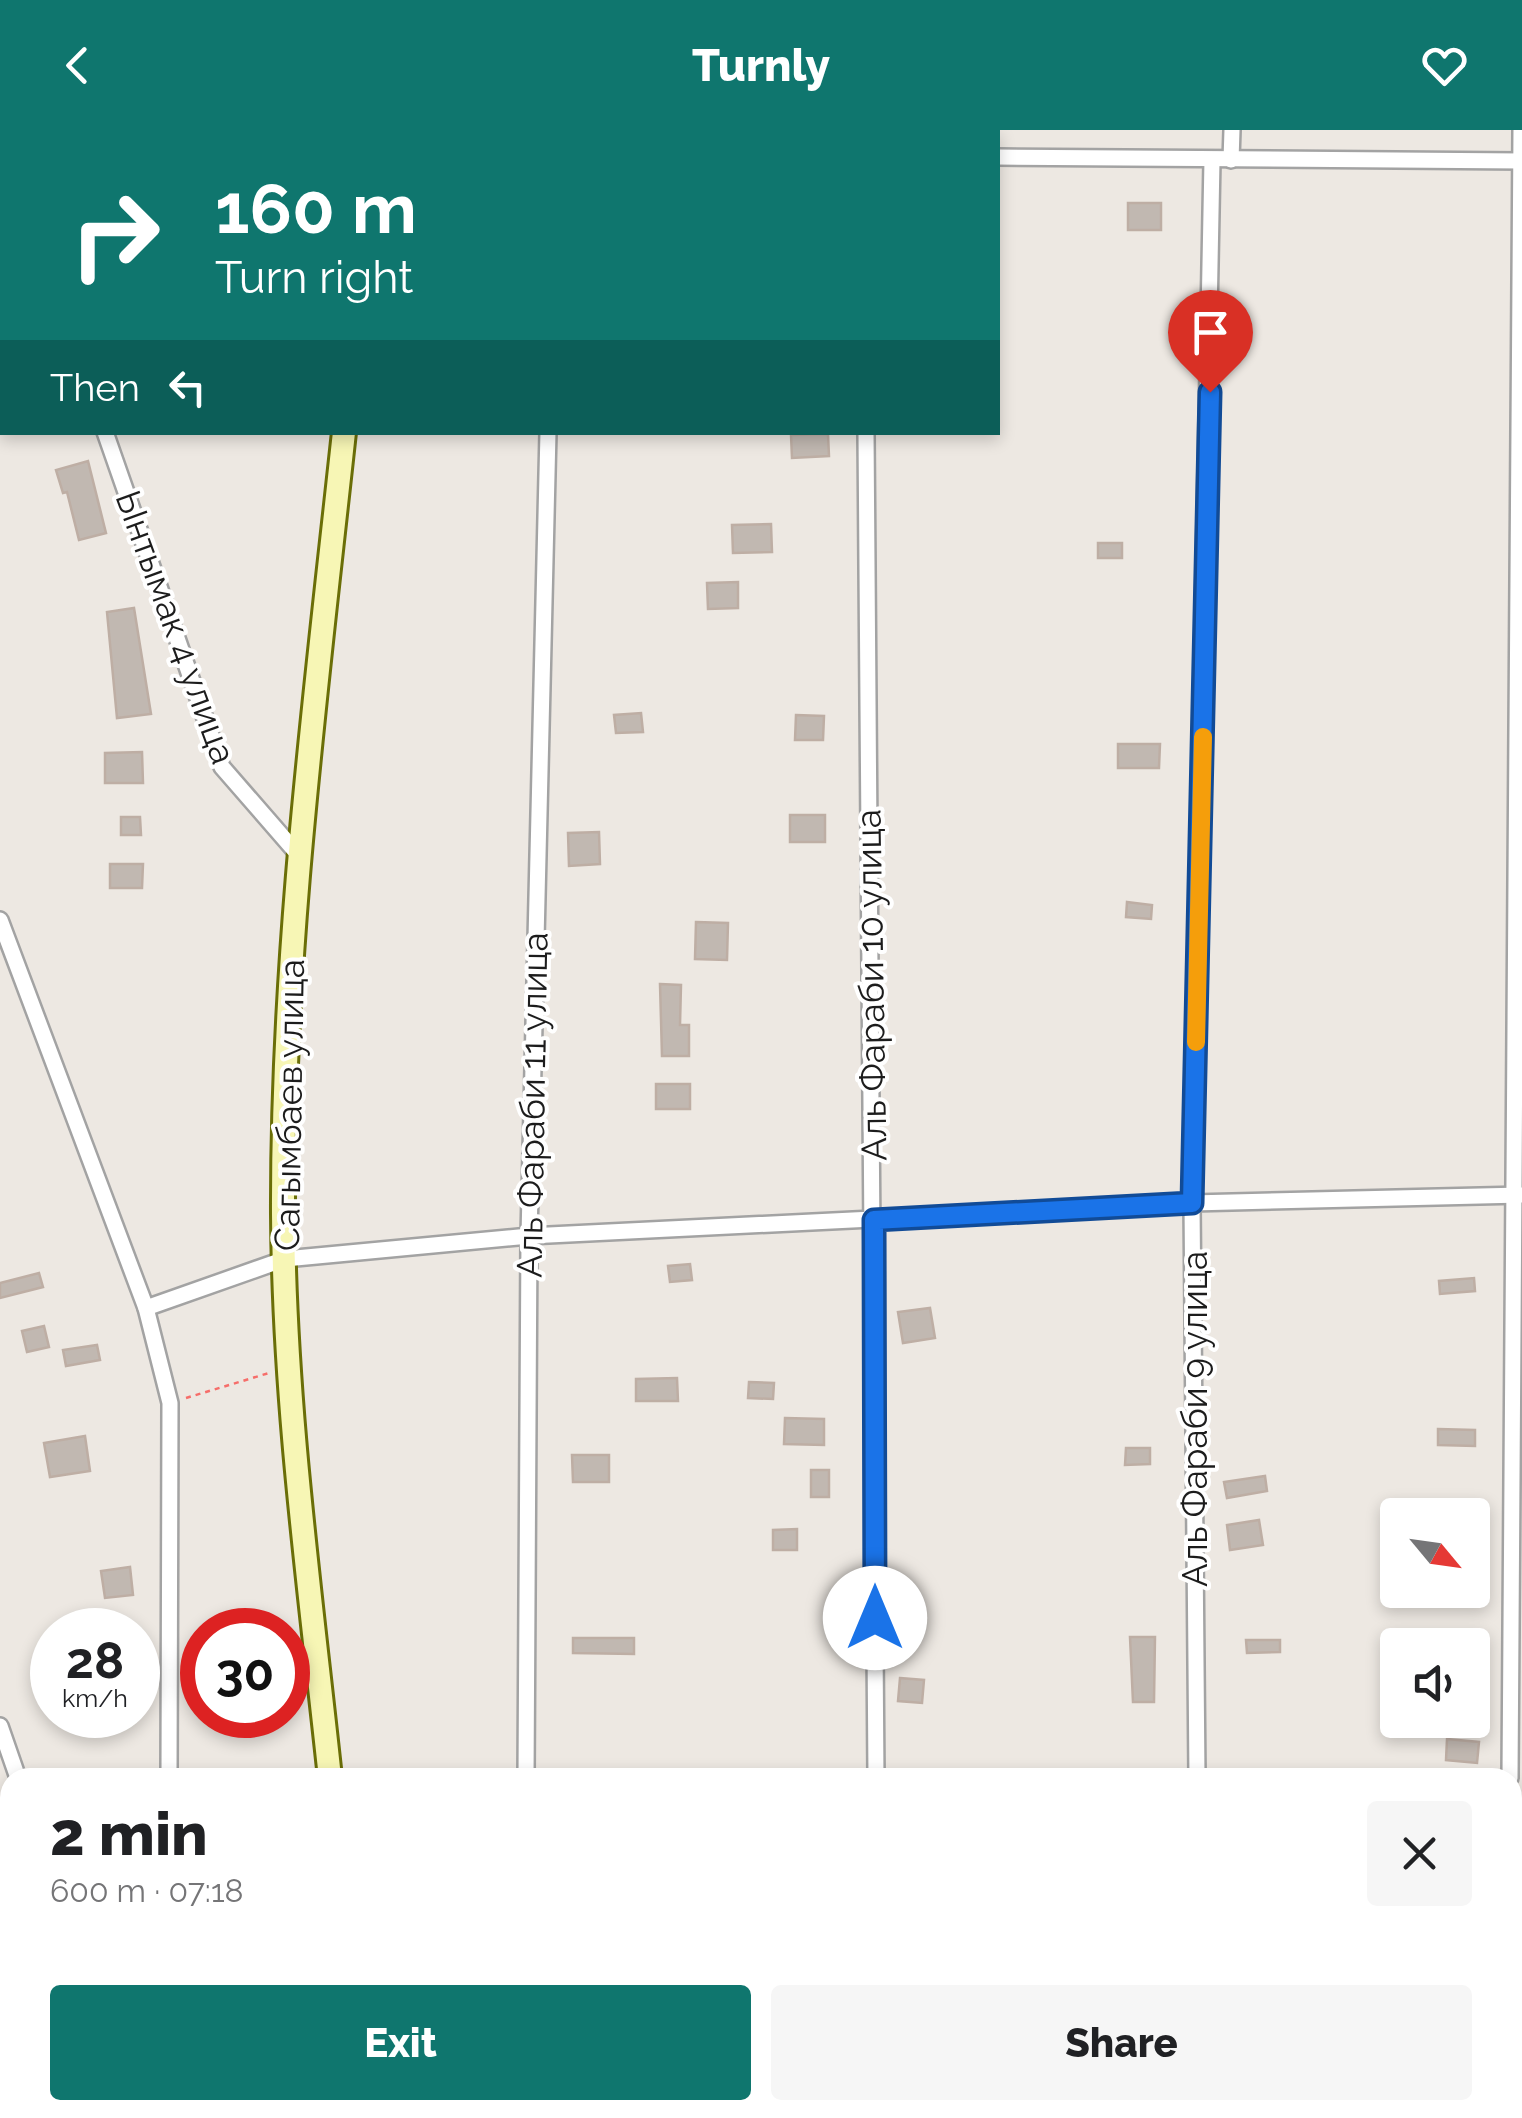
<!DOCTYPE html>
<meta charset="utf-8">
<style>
body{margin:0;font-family:Raleway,sans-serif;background:#f6f6f6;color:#202124;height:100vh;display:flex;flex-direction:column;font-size:38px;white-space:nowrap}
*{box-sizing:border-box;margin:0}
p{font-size:32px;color:#757577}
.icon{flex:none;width:55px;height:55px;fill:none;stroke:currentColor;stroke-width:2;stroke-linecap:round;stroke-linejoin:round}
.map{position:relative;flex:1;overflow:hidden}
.sheet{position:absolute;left:0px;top:1638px;width:1522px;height:352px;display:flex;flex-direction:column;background:#fff;border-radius:30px 30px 0 0;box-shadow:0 5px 15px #0003}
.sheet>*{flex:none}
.hud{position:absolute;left:0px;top:0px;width:1000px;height:305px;box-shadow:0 5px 15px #0003;background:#0f766e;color:#fff;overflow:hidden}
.needle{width:65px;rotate:119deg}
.fabs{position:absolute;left:1380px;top:1368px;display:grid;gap:20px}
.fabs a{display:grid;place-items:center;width:110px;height:110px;border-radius:10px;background:#fff;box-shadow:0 5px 15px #0003;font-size:50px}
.speed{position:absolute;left:30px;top:1478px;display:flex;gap:20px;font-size:50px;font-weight:700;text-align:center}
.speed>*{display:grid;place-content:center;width:130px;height:130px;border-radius:50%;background:#fff;box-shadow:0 5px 15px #0003;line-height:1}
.speed small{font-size:25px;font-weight:400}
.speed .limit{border:15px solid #d22;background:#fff;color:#111}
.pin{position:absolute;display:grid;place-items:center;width:85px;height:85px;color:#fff;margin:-102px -42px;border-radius:50% 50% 50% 0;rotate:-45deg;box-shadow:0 0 10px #0007}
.pin .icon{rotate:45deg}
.me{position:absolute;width:110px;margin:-55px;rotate:0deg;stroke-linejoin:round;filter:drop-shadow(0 0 8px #0008)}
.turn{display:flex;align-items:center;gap:35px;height:210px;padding:0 50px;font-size:45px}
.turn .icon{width:130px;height:130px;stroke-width:2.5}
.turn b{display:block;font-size:70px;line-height:85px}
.then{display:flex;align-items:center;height:95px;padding:0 50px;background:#0003;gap:20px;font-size:38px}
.round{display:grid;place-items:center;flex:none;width:105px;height:105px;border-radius:10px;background:#f6f6f6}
.head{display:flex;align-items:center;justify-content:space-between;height:170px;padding:0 50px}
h1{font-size:60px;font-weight:800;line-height:75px}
.button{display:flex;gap:20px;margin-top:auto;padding:20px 50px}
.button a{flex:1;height:115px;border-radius:10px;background:#0f766e;color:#fff;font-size:40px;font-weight:800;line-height:115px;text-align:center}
.button a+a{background:#f6f6f6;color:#202124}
header{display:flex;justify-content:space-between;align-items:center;height:130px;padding:0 50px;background:#0f766e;color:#fff;font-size:45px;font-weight:800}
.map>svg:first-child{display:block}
</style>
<header><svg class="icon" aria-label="back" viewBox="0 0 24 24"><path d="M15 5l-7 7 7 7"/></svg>Turnly<svg class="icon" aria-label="heart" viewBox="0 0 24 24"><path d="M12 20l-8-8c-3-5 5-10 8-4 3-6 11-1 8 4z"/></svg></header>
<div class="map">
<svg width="1522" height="1988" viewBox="0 0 1522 1988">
<rect width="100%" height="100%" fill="#ede8e2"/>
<g fill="#c1b8b1" stroke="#beaea4" stroke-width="2.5">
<rect x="1128" y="73" width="33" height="27"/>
<path d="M 828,304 L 829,326 L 792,328 L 791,305 Z"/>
<path d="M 88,331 L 106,403 L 79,410 L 67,362 L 63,363 L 56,340 Z"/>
<path d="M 771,394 L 772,422 L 733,423 L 732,395 Z"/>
<rect x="1098" y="413" width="24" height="15"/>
<path d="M 738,452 L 738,478 L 708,479 L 707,453 Z"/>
<path d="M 134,478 L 151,584 L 117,588 L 107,482 Z"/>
<path d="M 641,583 L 643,602 L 616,603 L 614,585 Z"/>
<path d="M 796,585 L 824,586 L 823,610 L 795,610 Z"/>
<path d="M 1118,614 L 1160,614 L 1159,638 L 1118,638 Z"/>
<path d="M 142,622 L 143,653 L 105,653 L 105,623 Z"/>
<rect x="790" y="685" width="35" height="27"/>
<path d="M 121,687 L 140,687 L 141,705 L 121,705 Z"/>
<path d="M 599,702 L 600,734 L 569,736 L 568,703 Z"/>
<path d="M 110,734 L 143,734 L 142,758 L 110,758 Z"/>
<path d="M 1127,772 L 1152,775 L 1151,789 L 1126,787 Z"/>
<path d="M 696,792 L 728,793 L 727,830 L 695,829 Z"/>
<path d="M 660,854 L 681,855 L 680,895 L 689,895 L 689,926 L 662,926 Z"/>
<rect x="656" y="954" width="34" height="25"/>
<path d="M 690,1134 L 692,1150 L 670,1152 L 668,1136 Z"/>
<path d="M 39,1143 L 43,1157 L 0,1168 L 0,1153 Z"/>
<path d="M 1474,1148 L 1475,1161 L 1440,1164 L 1439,1151 Z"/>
<path d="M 930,1178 L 935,1208 L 903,1213 L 898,1182 Z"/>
<path d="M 44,1196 L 49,1217 L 27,1222 L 22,1201 Z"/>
<path d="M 97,1215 L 100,1230 L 66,1236 L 63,1220 Z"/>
<path d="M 677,1248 L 678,1271 L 636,1271 L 636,1249 Z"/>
<path d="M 749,1252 L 774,1253 L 773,1269 L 748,1268 Z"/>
<path d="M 785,1288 L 824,1289 L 824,1315 L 784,1314 Z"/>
<path d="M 1438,1299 L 1475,1300 L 1475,1316 L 1438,1315 Z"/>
<path d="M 85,1306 L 90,1341 L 50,1347 L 44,1313 Z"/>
<path d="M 1126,1318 L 1150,1318 L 1150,1334 L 1125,1335 Z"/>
<path d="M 572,1325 L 609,1325 L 609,1352 L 573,1352 Z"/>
<rect x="811" y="1340" width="18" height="27"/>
<path d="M 1265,1346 L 1267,1361 L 1227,1368 L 1224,1352 Z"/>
<path d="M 1259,1390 L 1263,1415 L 1230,1420 L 1227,1395 Z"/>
<path d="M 797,1399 L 797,1420 L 773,1420 L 773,1400 Z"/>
<path d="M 130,1437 L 133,1465 L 105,1468 L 101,1441 Z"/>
<path d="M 1130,1507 L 1155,1507 L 1154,1572 L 1133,1572 Z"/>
<path d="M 573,1508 L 634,1508 L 634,1524 L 573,1523 Z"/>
<path d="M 1246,1510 L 1280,1510 L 1280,1522 L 1247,1523 Z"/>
<path d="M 900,1548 L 924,1550 L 922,1573 L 898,1571 Z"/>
<path d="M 1447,1609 L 1479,1612 L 1477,1633 L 1446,1630 Z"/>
</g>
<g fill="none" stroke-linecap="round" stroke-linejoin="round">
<g stroke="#a3a3a3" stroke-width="12">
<path id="lane" d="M 303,1988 L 309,1980"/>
</g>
<g stroke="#a3a3a3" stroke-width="20">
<g id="street">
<path d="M 474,0 L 498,2"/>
<path d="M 551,2 L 551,0"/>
<path d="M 873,2 L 873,0"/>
<path d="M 998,27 L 1522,31"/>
<path d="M 1231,30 L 1232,0"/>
<path d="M 0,61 L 2,66"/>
<path d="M 105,302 L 222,637 L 302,729"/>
<path d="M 866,302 L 876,1648"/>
<path d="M 0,790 L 146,1178 L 170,1273 L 169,1648"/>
<path d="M 146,1178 L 285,1129 L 529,1106 L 1192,1073 L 1522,1065"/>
<path d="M 0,1596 L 18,1648"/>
<path d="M 526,1648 L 529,1106 L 548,302"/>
<path d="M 1197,1648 L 1192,1073 L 1212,30"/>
<path d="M 1510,1648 L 1521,0"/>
<path d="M 1512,1857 L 1517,1988"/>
<path d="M 515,1980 L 515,1988"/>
<path d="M 876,1980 L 876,1988"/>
<path d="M 1199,1980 L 1199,1988"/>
</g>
</g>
<g stroke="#6a6e07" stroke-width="28">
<g id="secondary">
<path d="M 398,2 L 399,0"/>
<path d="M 330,1648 C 310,1460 284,1273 283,1084 C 282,822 316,562 344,302"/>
</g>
</g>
<g stroke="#905804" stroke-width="30">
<g id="primary">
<path d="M 0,1845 L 10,1845"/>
<path d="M 368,1980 L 369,1988"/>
</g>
</g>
<path stroke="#f66e6a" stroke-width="2.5" stroke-dasharray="5 5" stroke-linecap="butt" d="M 186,1268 L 269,1243"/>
<use href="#lane" stroke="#fff" stroke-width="8"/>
<use href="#street" stroke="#fff" stroke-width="15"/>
<use href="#secondary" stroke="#f7f6b5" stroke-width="22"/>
<use href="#primary" stroke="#f9ca9b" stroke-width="25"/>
</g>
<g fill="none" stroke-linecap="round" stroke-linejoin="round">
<g stroke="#114b97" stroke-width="25">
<path id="route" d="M 875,1488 L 874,1090 L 1192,1073 L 1210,262"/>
</g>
<use href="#route" stroke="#1a73e8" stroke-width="18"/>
<path stroke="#f59e0b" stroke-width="18" d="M 1196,912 L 1203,607"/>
</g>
<g text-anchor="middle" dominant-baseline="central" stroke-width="8" stroke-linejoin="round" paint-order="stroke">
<g font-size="35" fill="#1c1c1c" stroke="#fff">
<text transform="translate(176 497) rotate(70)">Ынтымак 4 улица</text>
<text transform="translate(871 855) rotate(-91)">Аль Фараби 10 улица</text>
<text transform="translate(289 975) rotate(-89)">Сагымбаев улица</text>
<text transform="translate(532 975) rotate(-89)">Аль Фараби 11 улица</text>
<text transform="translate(1194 1289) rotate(-90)">Аль Фараби 9 улица</text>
</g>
</g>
</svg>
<div class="fabs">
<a><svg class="needle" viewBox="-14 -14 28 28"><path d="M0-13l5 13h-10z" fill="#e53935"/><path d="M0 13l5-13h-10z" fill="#757577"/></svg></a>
<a><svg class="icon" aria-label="sound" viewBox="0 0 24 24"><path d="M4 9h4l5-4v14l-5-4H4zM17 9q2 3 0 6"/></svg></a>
</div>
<div class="speed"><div>28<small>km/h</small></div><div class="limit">30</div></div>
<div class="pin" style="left:1210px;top:262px;background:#d93025"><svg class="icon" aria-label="arrive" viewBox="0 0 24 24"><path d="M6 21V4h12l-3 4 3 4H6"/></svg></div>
<svg class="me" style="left:875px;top:1488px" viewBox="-20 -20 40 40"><circle r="19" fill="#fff"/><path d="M0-13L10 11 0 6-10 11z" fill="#1a73e8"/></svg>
<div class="hud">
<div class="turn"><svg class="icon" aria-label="right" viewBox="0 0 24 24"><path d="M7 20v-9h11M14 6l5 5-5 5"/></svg><div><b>160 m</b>Turn right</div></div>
<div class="then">Then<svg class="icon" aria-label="left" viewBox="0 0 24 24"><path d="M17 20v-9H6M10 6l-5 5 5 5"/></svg></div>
</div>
<section class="sheet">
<div class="head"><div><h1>2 min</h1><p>600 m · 07:18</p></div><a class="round"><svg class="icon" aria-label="close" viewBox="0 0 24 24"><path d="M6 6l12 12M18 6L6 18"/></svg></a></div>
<div class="button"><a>Exit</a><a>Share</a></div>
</section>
</div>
